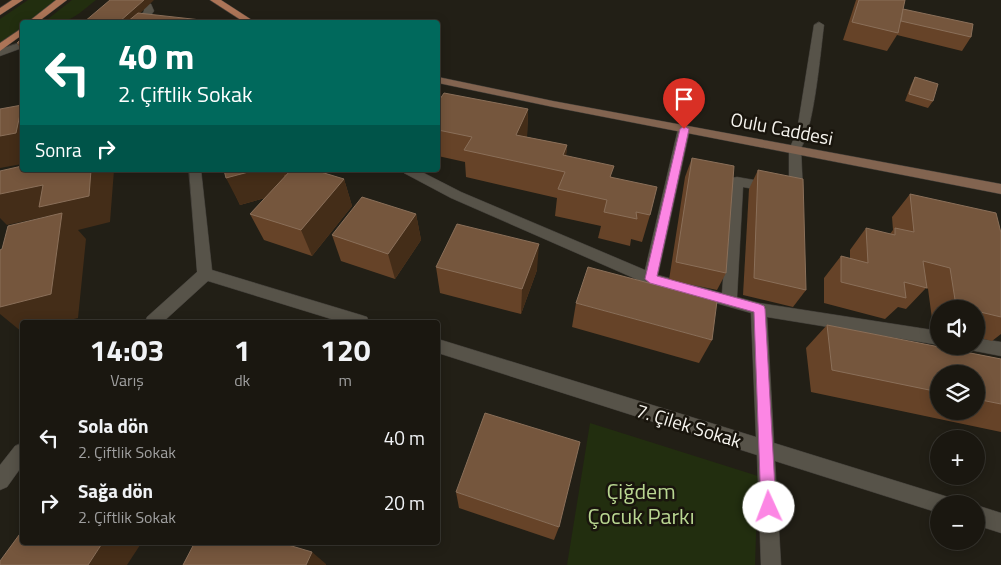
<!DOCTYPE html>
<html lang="tr">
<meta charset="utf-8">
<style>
body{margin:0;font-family:"Titillium Web",sans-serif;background:#232019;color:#f1f3f6;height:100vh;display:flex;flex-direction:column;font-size:19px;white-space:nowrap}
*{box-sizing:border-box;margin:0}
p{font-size:16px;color:#9f9f9f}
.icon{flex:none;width:28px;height:28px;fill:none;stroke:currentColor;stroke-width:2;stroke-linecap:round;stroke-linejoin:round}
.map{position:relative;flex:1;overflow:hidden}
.sheet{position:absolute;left:20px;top:320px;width:420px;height:225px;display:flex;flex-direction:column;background:#1a1710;border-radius:5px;box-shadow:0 2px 12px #0003,0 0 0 1px #383630}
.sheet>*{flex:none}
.top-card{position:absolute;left:20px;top:20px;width:420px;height:152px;border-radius:5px;box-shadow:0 2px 12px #0003,0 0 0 1px #383630;background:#00695c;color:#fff;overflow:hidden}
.fabs{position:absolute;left:930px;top:300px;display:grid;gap:10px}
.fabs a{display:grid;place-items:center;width:55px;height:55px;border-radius:50%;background:#1a1710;box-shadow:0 2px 12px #0003,0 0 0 1px #383630;font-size:25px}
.pin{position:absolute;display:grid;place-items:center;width:42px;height:42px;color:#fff;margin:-51px -21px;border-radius:50% 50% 50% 0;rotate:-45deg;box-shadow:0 0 5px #0007}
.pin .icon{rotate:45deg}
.me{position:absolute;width:55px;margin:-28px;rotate:358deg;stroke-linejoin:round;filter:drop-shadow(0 0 4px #0008)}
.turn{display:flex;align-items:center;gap:18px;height:105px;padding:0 15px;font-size:22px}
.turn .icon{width:65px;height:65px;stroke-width:2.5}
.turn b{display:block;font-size:35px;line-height:42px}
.then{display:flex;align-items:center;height:48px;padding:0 15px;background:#0003;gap:10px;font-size:19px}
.eta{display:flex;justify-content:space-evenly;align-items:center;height:85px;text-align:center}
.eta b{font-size:30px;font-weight:700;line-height:35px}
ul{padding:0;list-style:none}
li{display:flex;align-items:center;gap:15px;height:65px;padding:0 15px}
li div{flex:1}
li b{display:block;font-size:19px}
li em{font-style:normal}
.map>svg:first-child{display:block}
</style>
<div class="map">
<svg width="1001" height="565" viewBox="0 0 1001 565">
<rect width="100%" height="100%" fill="#221f16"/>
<g fill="#222e0f">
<path d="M 28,0 L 62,0 L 33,22 L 22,22 L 22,31 L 0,48 L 0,19 Z"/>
<path d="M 72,0 L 96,0 C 74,17 72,23 44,22 Z"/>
<path d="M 590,423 L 758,476 L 755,565 L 567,565 Z"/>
</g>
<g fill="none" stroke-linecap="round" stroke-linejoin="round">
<g stroke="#3f3c37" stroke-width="1">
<g id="lane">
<path d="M 148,3 L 151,4 L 154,11 L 146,22 L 136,22 L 144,11 L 143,6 Z"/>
<path d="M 819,22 L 824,25 C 821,45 813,149 795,154 L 789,150 L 797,131 L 814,25 Z"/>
<path d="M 22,42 L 22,48 L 0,56 L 0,49 Z"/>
</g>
</g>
<g stroke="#3f3c37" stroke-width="1">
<g id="street">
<path d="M 684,125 L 690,129 L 658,275 L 722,293 L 731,181 L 732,178 L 737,177 L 789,186 L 789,150 L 791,147 L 799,147 L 801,150 L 803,192 L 801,195 L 796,197 L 743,187 L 737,297 L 759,303 L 939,331 L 939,345 L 767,317 L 774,443 L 948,497 L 951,504 L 939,504 L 939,513 L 775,461 L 781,565 L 761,565 L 757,455 L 438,353 L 438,339 L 756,437 L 751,313 L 645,283 L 451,198 L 404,173 L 402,170 L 418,170 L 461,192 L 645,270 L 678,129 Z"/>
<path d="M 189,170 L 201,170 L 212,270 L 361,315 L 367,317 L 369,322 L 341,322 L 208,281 L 163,322 L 145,322 L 147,317 L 197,272 Z"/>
<path d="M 976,338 L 1001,342 L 1001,356 L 970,350 L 968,346 L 976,346 Z"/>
<path d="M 22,443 L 22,466 L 7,487 L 0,490 L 0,465 L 15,446 Z"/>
<path d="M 976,505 L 1001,513 L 1001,533 L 976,525 Z"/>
</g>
</g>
<g stroke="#3f3c37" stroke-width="1">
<path id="secondary" d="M 438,77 L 553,101 L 1001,184 L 1001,194 L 553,107 L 438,83 Z"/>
</g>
<g stroke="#3f3c37" stroke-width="1">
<g id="primary">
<path d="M 12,0 L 23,0 L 0,15 L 0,8 Z"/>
<path d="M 56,0 L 67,0 L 38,22 L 28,22 Z"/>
<path d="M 210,0 L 221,0 L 255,22 L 244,22 Z"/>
<path d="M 22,28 L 22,35 L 0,51 L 0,43 Z"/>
</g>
</g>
<use href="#lane" fill="#575349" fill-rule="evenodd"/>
<use href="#street" fill="#575349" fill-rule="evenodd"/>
<use href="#secondary" fill="#826450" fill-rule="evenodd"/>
<use href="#primary" fill="#ac7457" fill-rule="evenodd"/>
</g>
<g fill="#664328" fill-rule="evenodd">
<path d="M 856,0 L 905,0 L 903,9 L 971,37 L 962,51 L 897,35 L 887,51 L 843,40 Z"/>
<path d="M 22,38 L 22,51 L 17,43 Z"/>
<path d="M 915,77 L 933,101 L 928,108 L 905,101 L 911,85 Z"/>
<path d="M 438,102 L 528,109 L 527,137 L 567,145 L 566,156 L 612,177 L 650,215 L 642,242 L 631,239 L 630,246 L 598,238 L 601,226 L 555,216 L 557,198 L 466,177 L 465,162 L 438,156 Z"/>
<path d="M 692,158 L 726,273 L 717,290 L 669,280 L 685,177 Z"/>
<path d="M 224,170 L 314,170 L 344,179 L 352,206 L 312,256 L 264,240 L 250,214 L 265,198 L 240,205 Z"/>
<path d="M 758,170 L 806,290 L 793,307 L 743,295 L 749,189 Z"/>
<path d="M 910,194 L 1001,233 L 1001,334 L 992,341 L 976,337 L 976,309 L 939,309 L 939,327 L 933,326 L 928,289 L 926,288 L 906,309 L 898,307 L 885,319 L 824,303 L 824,278 L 841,256 L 850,259 L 850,250 L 866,228 L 890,234 L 893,230 L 892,217 Z"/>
<path d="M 416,214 L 421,240 L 395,279 L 341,261 L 332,235 Z"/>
<path d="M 436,267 L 537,270 L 521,314 L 440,293 Z"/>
<path d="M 576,303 L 712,340 L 699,363 L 572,327 Z"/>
<path d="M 827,325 L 1001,359 L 1001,432 L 811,392 L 806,348 ZM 939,374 L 976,374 L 976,411 L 939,411 Z"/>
<path d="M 456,492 L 559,527 L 554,540 L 459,508 Z"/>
</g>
<g fill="#442d18">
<path d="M 144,0 L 154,0 L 131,22 L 119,22 Z"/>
<path d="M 22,105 L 22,164 L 0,168 L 0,136 Z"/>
<path d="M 528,109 L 527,136 L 515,162 L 516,135 Z"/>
<path d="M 567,145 L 564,171 L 563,155 Z"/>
<path d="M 91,170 L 114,170 L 110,222 L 78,230 L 86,239 L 78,318 L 62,322 L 22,322 L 22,332 L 0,314 L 0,280 L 60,230 L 48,216 L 7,225 L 0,218 L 0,194 Z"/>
<path d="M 256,170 L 302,170 L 284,175 L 289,191 L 240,205 L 226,178 Z"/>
<path d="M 344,179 L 352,206 L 312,256 L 301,230 Z"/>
<path d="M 416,214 L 421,240 L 395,279 L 388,254 Z"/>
<path d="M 539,244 L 537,270 L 521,314 L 522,289 Z"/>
<path d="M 103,542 L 142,542 L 127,565 L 88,565 Z"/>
<path d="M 312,552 L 326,564 L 326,565 L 306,565 Z"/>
</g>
<g fill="#75563d" stroke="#8a6f59">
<path d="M 110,0 L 144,0 L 119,22 L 84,22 Z"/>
<path d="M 859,0 L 905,0 L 898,33 L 852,22 Z"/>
<path d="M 903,9 L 973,24 L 971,37 L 901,21 Z"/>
<path d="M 138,13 L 210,21 L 208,22 L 127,22 Z"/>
<path d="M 22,38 L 22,43 L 17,43 Z"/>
<path d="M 915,77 L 938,84 L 933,101 L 909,94 Z"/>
<path d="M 444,93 L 528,109 L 516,135 L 567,145 L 563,155 L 614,166 L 610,177 L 657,187 L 650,215 L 636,212 L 637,219 L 604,212 L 607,200 L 558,189 L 565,172 L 464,150 L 472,137 L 438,130 L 438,102 Z"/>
<path d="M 22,105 L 16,133 L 0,136 L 0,109 Z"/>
<path d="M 692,158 L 734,166 L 726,273 L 676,262 Z"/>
<path d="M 22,166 L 22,170 L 91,170 L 89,196 L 39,207 L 43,185 L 0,194 L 0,171 Z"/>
<path d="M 224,170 L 256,170 L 226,178 Z"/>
<path d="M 291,170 L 314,170 L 344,179 L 301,230 L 250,214 Z"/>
<path d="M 758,170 L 803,179 L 806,290 L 754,278 Z"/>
<path d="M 910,194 L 996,213 L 1001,233 L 1001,317 L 976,311 L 976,309 L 969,309 L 956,306 L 950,268 L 923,261 L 927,288 L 904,282 L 906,298 L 841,282 L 841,256 L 868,263 L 866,228 L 895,235 L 895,228 L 914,232 Z"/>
<path d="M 362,197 L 416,214 L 388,254 L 332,235 Z"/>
<path d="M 62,213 L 51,294 L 0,307 L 0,250 L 2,249 L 8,226 Z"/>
<path d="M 457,224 L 539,244 L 522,289 L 436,267 Z"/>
<path d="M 588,267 L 717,301 L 712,340 L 576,303 Z"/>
<path d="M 827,325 L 1001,359 L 1001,404 L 976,399 L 976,374 L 939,374 L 939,392 L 832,370 Z"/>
<path d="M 485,413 L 580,442 L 559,527 L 456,492 Z"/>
<path d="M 22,531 L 22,542 L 103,542 L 88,565 L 0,565 L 0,561 Z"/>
<path d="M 195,542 L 278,542 L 312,552 L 306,565 L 183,565 Z"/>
</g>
<path fill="#fc86e4" stroke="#a45794" d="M 684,126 L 689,129 L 657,276 L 759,304 L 764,306 L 765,309 L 776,507 L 774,512 L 769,514 L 763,512 L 761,507 L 754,312 L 650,283 L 645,279 L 680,129 Z"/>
<g text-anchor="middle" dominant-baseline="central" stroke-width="5" stroke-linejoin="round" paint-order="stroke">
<g font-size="19" fill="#f6f4ee" stroke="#19150d">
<text transform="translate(782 128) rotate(11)">Oulu Caddesi</text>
<text transform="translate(689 425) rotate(17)">7. Çilek Sokak</text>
</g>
<g font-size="22" fill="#b9d691" stroke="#19150d">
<text x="641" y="491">Çiğdem<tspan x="641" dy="25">Çocuk Parkı</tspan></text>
</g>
</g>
</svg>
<div class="fabs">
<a><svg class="icon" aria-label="sound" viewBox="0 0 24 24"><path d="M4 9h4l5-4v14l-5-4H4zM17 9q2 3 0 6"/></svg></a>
<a><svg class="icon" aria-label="layers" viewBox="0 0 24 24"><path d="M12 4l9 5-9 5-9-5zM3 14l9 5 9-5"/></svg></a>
<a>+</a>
<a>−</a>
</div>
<div class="pin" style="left:684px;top:129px;background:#d93025"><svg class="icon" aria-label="arrive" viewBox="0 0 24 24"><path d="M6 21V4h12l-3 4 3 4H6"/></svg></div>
<svg class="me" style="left:769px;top:507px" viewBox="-20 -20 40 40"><circle r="19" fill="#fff"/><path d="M0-13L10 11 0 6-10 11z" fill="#fc86e4"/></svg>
<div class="top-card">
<div class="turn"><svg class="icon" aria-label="left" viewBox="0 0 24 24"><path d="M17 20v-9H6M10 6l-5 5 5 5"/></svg><div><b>40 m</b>2. Çiftlik Sokak</div></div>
<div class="then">Sonra<svg class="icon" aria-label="right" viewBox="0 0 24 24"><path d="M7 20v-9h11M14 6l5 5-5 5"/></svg></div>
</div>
<section class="sheet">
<div class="eta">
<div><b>14:03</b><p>Varış</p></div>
<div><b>1</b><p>dk</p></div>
<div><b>120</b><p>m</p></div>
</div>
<ul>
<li><svg class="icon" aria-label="left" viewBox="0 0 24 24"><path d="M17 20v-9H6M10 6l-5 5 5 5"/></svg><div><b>Sola dön</b><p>2. Çiftlik Sokak</p></div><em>40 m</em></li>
<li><svg class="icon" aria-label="right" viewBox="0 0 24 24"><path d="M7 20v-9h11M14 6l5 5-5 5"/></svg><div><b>Sağa dön</b><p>2. Çiftlik Sokak</p></div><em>20 m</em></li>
</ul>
</section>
</div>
